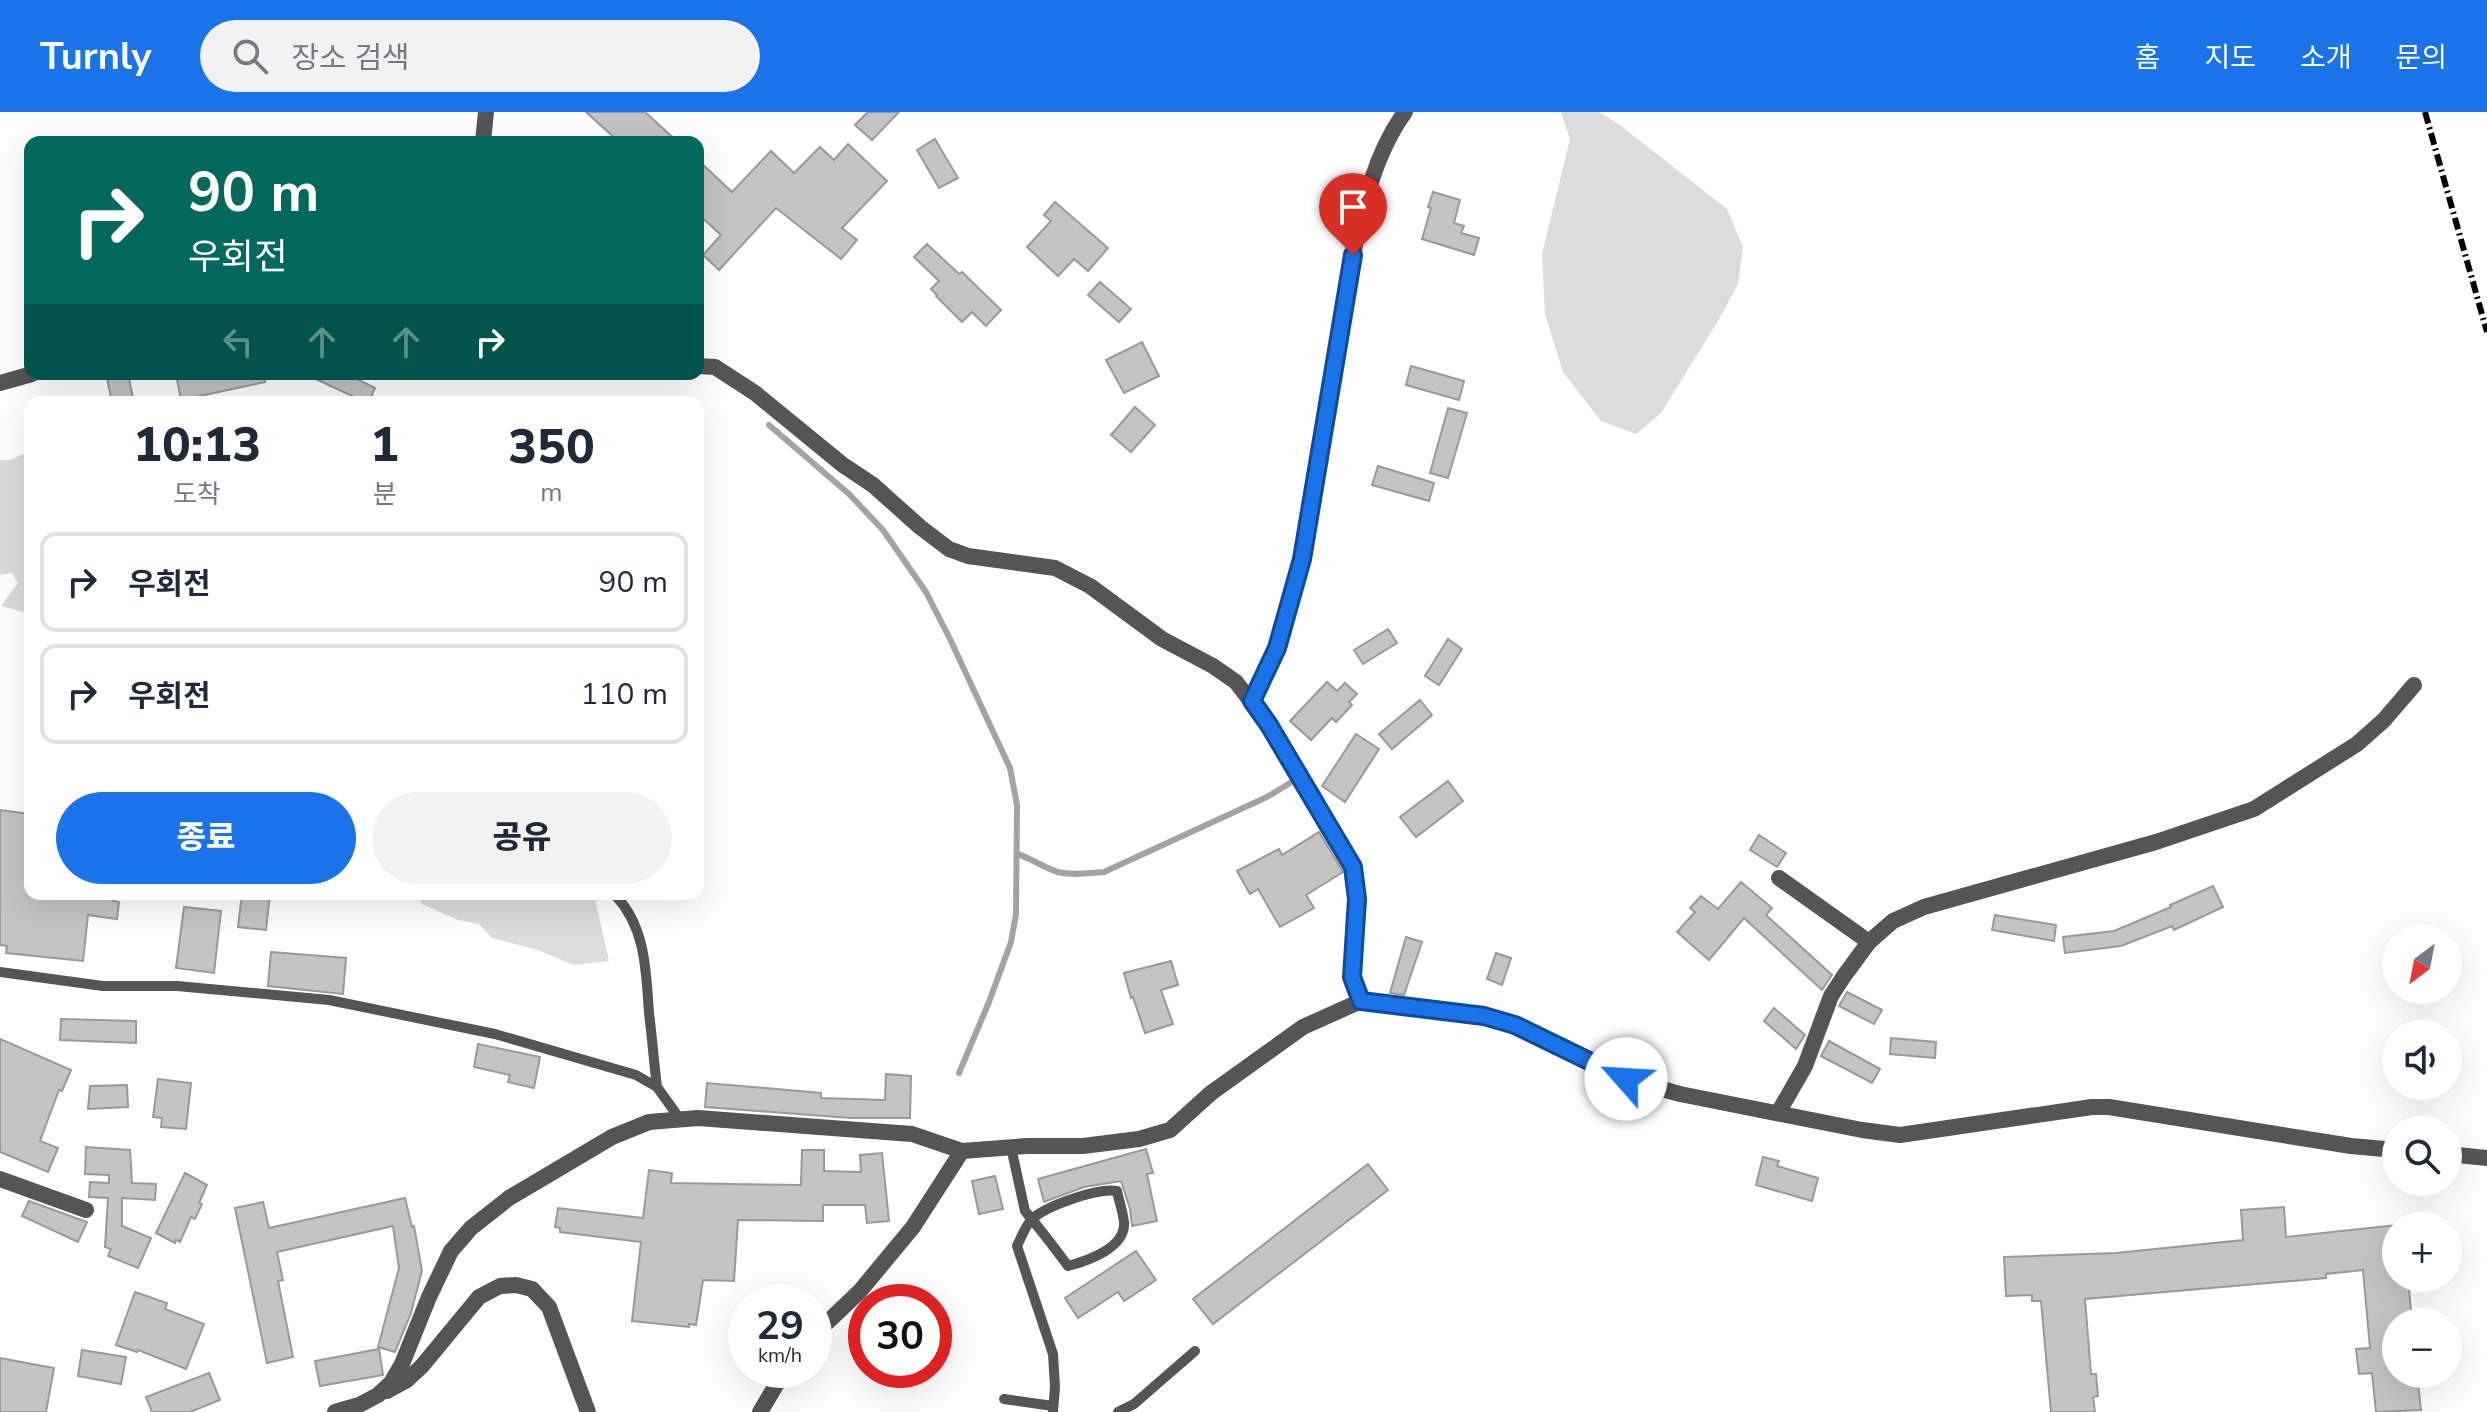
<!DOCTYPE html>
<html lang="ko">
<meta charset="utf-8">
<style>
body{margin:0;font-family:"Nunito Sans","Noto Sans KR",sans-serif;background:#f2f2f3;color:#1f2937;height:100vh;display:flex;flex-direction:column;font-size:30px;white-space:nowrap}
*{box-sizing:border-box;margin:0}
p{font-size:26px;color:#747a83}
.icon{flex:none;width:44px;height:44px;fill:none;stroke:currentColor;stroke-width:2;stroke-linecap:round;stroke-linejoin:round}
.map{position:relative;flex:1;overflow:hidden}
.drawer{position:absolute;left:24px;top:284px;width:680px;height:504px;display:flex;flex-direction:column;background:#fff;border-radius:16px;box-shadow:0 8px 32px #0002}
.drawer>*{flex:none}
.guide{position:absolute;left:24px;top:24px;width:680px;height:244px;border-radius:16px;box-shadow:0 8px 32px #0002;background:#00695c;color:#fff;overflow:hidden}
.needle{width:52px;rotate:212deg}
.controls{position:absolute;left:2382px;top:812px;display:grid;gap:16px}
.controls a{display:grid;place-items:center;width:80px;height:80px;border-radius:50%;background:#fff;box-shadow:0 8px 32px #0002;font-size:40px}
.speed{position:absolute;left:728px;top:1172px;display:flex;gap:16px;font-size:40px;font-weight:700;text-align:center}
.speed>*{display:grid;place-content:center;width:104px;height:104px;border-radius:50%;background:#fff;box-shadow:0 8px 32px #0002;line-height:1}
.speed small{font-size:20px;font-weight:400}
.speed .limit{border:12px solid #d22;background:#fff;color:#111}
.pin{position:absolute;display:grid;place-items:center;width:68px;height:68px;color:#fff;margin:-82px -34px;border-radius:50% 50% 50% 0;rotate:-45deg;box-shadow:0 0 8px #0007}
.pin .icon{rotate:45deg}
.me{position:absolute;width:88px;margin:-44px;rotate:296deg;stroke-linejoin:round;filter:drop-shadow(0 0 6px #0008)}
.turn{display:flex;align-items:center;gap:28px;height:168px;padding:0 32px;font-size:36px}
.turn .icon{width:104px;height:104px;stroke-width:2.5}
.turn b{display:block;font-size:56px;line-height:68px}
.lanes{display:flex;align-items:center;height:76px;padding:0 32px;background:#0003;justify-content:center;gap:40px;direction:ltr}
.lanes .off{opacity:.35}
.eta{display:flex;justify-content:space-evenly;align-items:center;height:136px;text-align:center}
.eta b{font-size:48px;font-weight:800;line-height:56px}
.primary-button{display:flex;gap:16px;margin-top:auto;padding:16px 32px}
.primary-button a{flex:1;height:92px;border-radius:48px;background:#1a73e8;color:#fff;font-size:32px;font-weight:800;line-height:92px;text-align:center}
.primary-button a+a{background:#f2f2f3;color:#1f2937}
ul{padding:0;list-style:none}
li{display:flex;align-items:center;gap:24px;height:100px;margin:0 16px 12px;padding:0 16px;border:4px solid #e0e1e3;border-radius:16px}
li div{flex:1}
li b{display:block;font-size:30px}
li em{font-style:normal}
header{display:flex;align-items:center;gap:48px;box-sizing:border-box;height:112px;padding:0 40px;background:#1a73e8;color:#fff}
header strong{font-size:38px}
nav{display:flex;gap:44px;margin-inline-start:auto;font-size:28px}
.search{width:560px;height:72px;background:#f2f2f3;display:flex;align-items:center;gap:20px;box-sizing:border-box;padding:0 28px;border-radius:44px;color:#747a83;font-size:30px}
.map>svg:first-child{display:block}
</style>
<header>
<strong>Turnly</strong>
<div class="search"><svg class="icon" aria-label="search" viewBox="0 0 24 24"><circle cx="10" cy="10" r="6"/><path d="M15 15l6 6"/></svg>장소 검색</div>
<nav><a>홈</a><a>지도</a><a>소개</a><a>문의</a></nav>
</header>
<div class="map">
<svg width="2487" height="1300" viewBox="0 0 2487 1300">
<rect width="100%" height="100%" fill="#fff"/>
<g fill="#dcdcdc">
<path d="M 1561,0 L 1599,0 L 1620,13 L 1727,97 L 1743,135 L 1738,172 L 1718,209 L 1661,301 L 1636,322 L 1601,309 L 1563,260 L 1545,202 L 1542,142 L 1570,27 Z"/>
<path d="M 30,339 L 30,502 L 1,494 L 18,471 L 12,461 L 0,463 L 0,348 L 10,348 Z"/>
<path d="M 417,782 L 594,782 L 609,849 L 574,853 L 538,838 L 492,826 L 479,812 L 458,808 L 422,792 Z"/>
</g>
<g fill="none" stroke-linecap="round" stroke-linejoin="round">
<g stroke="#a3a3a3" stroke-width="6">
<path d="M 769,313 L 849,382 L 883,418 L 926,480 L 950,527 L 1010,656 L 1017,693 L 1016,802 L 1011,830 L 989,890 L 959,961"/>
<path d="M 1017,742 C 1031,746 1044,756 1058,760 C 1073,764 1089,761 1104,760 L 1267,685 L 1290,671"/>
</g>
</g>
<g fill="#c4c4c4" stroke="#999" stroke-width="2">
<path d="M 586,0 L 645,0 L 678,30 L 619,30 Z"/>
<path d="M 868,0 L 899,0 L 872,28 L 855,13 Z"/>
<path d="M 935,27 L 958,66 L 939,76 L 917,38 Z"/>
<path d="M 848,32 L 887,69 L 842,116 L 857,128 L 841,147 L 776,96 L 719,158 L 703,143 L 721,123 L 698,102 L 698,48 L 732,80 L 771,39 L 794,61 L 820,35 L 834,48 Z"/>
<path d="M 1433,80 L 1460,88 L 1454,111 L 1464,114 L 1461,121 L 1479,126 L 1474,143 L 1422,127 L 1431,96 L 1428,95 Z"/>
<path d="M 1055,90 L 1108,136 L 1088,159 L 1074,147 L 1058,164 L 1027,135 L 1051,109 L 1044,103 Z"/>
<path d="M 927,132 L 959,162 L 962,160 L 1001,198 L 986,214 L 972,200 L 962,210 L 936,184 L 937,183 L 931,177 L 939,169 L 914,145 Z"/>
<path d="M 1100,170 L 1131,197 L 1119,210 L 1088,183 Z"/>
<path d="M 1142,230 L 1159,264 L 1124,281 L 1106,248 Z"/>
<path d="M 1411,254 L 1464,269 L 1459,288 L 1406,273 Z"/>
<path d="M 106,262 L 128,262 L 134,290 L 112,290 Z"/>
<path d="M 176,262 L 264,262 L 265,270 L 181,288 Z"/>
<path d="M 305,262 L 347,262 L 375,276 L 369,290 L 365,290 Z"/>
<path d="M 1135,295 L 1155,313 L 1131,340 L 1111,323 Z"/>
<path d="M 1448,296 L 1467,301 L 1448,366 L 1430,361 Z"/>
<path d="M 1378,354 L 1434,371 L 1429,389 L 1372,373 Z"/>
<path d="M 1388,517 L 1397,531 L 1363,552 L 1354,538 Z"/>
<path d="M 1448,527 L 1462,537 L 1439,573 L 1425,564 Z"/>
<path d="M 1327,570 L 1337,579 L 1345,571 L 1357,582 L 1349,590 L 1352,593 L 1336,610 L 1332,606 L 1311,628 L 1290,609 Z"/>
<path d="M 1420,588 L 1432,603 L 1392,637 L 1379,622 Z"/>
<path d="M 1356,622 L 1379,637 L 1345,690 L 1322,674 Z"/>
<path d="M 1448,669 L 1463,689 L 1416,725 L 1400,705 Z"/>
<path d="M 0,698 L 30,702 L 30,782 L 114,782 L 113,789 L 119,790 L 117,807 L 88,803 L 83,849 L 6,841 L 7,834 L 0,833 Z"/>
<path d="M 1319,720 L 1343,760 L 1306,783 L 1314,796 L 1280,815 L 1258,777 L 1250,782 L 1237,759 L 1279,737 L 1282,743 Z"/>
<path d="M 1759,723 L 1786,741 L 1777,755 L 1750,738 Z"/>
<path d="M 1741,770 L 1772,796 L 1766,803 L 1832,863 L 1822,878 L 1744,806 L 1709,848 L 1677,820 L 1695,800 L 1690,796 L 1701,784 L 1718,797 Z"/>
<path d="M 2213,774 L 2223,795 L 2174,818 L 2172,814 L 2121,834 L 2065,841 L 2063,825 L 2114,819 L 2171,795 L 2170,793 Z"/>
<path d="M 242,782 L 270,782 L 266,818 L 238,815 Z"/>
<path d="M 184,795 L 221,799 L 214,861 L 176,856 Z"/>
<path d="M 1995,803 L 2056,813 L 2054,829 L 1992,818 Z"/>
<path d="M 1406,825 L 1422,830 L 1404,883 L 1390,881 Z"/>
<path d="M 271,840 L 346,846 L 343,882 L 268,874 Z"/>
<path d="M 1496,841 L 1511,846 L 1502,873 L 1487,867 Z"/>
<path d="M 1171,849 L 1178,873 L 1161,878 L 1173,912 L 1145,921 L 1133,885 L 1131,886 L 1124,861 Z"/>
<path d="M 1847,880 L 1882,898 L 1874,912 L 1839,894 Z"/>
<path d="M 1774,896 L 1805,923 L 1796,937 L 1764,909 Z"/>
<path d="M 61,907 L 136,909 L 136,931 L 60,928 Z"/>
<path d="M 1891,926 L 1936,930 L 1935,946 L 1890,942 Z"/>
<path d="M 0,927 L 71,958 L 62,979 L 59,978 L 40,1029 L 58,1036 L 48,1060 L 0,1040 Z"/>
<path d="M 1829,929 L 1880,957 L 1872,971 L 1821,944 Z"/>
<path d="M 478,932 L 540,945 L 534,976 L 508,970 L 510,963 L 474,955 Z"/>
<path d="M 886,962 L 911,964 L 910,1006 L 851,1006 L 705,995 L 707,971 L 821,981 L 821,986 L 885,988 Z"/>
<path d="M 158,967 L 191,971 L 186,1017 L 161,1015 L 162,1006 L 153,1005 Z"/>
<path d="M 127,973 L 128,995 L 88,997 L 90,974 Z"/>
<path d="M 86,1035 L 130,1038 L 132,1071 L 156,1072 L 155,1088 L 122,1086 L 122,1114 L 151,1126 L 138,1156 L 108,1144 L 111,1137 L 105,1135 L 108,1086 L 89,1085 L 90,1070 L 109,1071 L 109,1063 L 85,1062 Z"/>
<path d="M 1146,1037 L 1153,1061 L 1147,1062 L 1157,1109 L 1132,1114 L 1130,1097 L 1121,1069 L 1084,1075 L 1044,1090 L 1038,1067 Z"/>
<path d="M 802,1038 L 824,1038 L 824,1059 L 861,1060 L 860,1043 L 882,1041 L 889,1109 L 867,1111 L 865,1093 L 823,1093 L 823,1109 L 738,1108 L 734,1169 L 703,1168 L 696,1213 L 689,1212 L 689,1215 L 632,1209 L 641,1130 L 560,1120 L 560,1116 L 555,1115 L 558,1096 L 643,1106 L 649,1058 L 672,1061 L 671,1071 L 801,1073 Z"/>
<path d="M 1763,1045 L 1779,1049 L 1777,1054 L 1818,1066 L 1812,1089 L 1756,1073 Z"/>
<path d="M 1368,1052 L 1388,1078 L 1213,1212 L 1193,1187 Z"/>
<path d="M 185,1061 L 207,1073 L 199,1091 L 202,1092 L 195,1107 L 191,1105 L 180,1130 L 176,1128 L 175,1131 L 156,1121 Z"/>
<path d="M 995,1064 L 1003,1097 L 979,1102 L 972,1069 Z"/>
<path d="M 405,1086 L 412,1115 L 414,1114 L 422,1159 L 411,1201 L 395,1240 L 378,1235 L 399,1156 L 393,1114 L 277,1140 L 283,1168 L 278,1169 L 293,1245 L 267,1251 L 235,1096 L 263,1090 L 269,1116 Z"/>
<path d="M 29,1089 L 87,1110 L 78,1130 L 22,1104 Z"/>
<path d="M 2284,1095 L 2286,1125 L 2396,1113 L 2396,1166 L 2408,1166 L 2412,1210 L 2396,1210 L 2396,1262 L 2417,1262 L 2421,1298 L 2376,1300 L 2372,1261 L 2359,1262 L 2356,1237 L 2370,1236 L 2363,1158 L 2326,1162 L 2326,1166 L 2085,1187 L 2091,1262 L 2096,1262 L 2098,1284 L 2093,1285 L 2095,1300 L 2051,1300 L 2041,1189 L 2032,1189 L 2032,1183 L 2006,1184 L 2004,1145 L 2116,1141 L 2243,1128 L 2241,1098 Z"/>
<path d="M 1136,1139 L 1156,1168 L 1124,1189 L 1118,1180 L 1078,1206 L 1065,1186 Z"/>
<path d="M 135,1180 L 167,1191 L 165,1197 L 204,1212 L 186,1257 L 138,1238 L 137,1240 L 116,1233 Z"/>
<path d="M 379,1237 L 383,1263 L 320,1274 L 315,1249 Z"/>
<path d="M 82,1238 L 126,1245 L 121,1272 L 78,1264 Z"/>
<path d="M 0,1246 L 54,1256 L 46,1300 L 0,1300 Z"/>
<path d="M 209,1261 L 220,1288 L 190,1300 L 152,1300 L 146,1285 Z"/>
</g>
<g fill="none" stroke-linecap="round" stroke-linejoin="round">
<g stroke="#555" stroke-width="10">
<path d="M 616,784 C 646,816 646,860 649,901 C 652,925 654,950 657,975"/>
<path d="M 0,860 L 103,874 L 177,874 L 329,888 L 495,922 L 636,963 L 657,975 L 680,1007"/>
<path d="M 1011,1035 L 1025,1099 C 1040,1117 1054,1135 1068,1154 C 1087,1149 1126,1136 1124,1110 C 1123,1100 1119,1089 1117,1079 C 1097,1076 1049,1093 1033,1106 C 1026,1112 1021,1126 1017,1134 L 1053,1242 L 1055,1275 L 1053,1300"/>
<path d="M 1004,1287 L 1053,1294"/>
<path d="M 1118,1300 L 1134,1292 L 1195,1239"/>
</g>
<g stroke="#555" stroke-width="16">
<path d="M 483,30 L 486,0"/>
<path d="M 698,254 L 715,255 L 755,281 L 843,353 L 873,373 L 920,415 L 949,437 L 968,444 L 1055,456 L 1090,474 L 1162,527 L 1213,554 L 1236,570 L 1269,613 L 1353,755 L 1357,787 L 1352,865 L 1361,889"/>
<path d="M 0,271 L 32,262"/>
<path d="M 1252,589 L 1277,536 L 1302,447 L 1353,143 C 1363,94 1375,41 1405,0"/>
<path d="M 1779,766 L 1869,830"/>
<path d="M 1778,1001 L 1805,954 L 1831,884 L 1844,864 L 1869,830 L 1893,809 L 1924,795 L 2156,730 L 2254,697 L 2357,632 L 2384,608 L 2414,573"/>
<path d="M 2448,1042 L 2487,1046"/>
<path d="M 0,1067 L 86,1098"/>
<path d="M 814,1223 L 860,1179 L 913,1115 L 962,1039"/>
<path d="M 387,1279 L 407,1268 L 422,1254 L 479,1185 L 500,1174 L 516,1173 L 532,1177 L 549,1195 L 588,1300"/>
<path d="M 335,1300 L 359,1293 L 378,1283 L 391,1271 L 402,1252 L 429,1185 L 451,1139 L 471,1116 L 509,1086 L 612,1025 L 649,1010 L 698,1006 L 912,1022 L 962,1039 L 1027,1034 L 1083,1034 L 1139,1027 L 1170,1018 L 1211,981 L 1303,915 L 1361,889 L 1484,904 L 1515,913 L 1626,967 L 1680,982 L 1862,1018 L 1900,1023 L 2092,995 L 2109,995 L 2351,1034 L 2396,1038"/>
<path d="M 760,1300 L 785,1258"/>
</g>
<path stroke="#000" stroke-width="6" stroke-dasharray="12 4 2 4" stroke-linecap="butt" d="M 2425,0 L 2487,220"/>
</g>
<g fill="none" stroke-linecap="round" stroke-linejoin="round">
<g stroke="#114b97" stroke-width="20">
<path id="route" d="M 1353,143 L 1302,447 L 1277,536 L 1252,589 L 1269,613 L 1353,755 L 1357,787 L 1352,865 L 1361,889 L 1484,904 L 1515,913 L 1626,967"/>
</g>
<use href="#route" stroke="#1a73e8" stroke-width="14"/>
</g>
</svg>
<div class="controls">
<a><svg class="needle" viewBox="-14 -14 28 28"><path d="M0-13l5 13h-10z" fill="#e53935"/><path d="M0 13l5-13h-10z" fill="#747a83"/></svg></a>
<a><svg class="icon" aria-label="sound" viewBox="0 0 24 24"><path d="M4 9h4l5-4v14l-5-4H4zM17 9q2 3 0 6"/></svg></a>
<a><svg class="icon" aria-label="search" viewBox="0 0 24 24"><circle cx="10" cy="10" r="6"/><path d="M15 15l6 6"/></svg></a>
<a>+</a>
<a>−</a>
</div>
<div class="speed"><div>29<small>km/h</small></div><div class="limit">30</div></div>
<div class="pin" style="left:1353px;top:143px;background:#d93025"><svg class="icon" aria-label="arrive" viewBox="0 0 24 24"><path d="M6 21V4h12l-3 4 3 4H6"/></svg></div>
<svg class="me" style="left:1626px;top:967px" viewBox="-20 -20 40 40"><circle r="19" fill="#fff"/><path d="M0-13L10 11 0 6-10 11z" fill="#1a73e8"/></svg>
<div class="guide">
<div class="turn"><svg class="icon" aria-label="right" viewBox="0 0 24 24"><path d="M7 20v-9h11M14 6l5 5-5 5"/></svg><div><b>90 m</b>우회전</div></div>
<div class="lanes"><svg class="icon off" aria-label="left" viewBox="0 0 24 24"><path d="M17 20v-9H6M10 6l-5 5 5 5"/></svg><svg class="icon off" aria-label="ahead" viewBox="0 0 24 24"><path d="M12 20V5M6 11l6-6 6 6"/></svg><svg class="icon off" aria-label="ahead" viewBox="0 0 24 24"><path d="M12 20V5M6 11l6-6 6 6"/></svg><svg class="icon" aria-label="right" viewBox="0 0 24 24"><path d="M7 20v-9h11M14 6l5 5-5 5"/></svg></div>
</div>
<section class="drawer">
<div class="eta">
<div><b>10:13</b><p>도착</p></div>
<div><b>1</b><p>분</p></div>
<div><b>350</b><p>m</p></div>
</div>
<ul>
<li><svg class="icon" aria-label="right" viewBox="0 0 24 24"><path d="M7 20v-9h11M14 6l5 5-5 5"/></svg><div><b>우회전</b></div><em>90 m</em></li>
<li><svg class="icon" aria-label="right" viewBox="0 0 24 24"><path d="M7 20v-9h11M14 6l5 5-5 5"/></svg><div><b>우회전</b></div><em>110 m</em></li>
</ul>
<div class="primary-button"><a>종료</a><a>공유</a></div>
</section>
</div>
